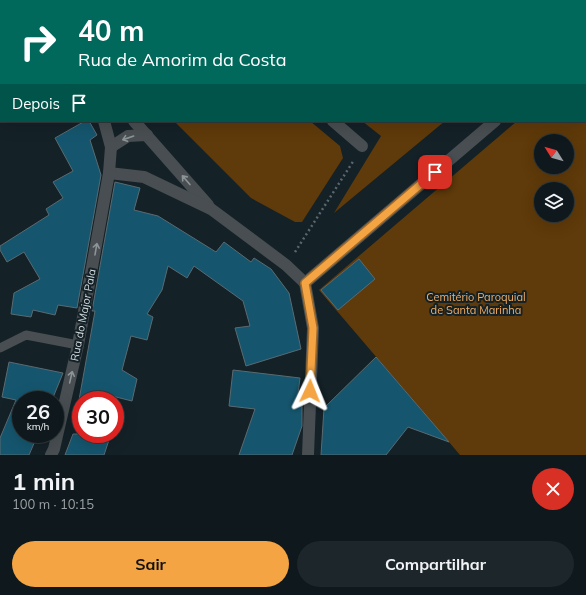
<!DOCTYPE html>
<html lang="pt">
<meta charset="utf-8">
<style>
body{margin:0;font-family:Mulish,sans-serif;background:#1d262a;color:#f1f3f6;height:100vh;display:flex;flex-direction:column;font-size:15px;white-space:nowrap}
*{box-sizing:border-box;margin:0}
p{font-size:13px;color:#9ba0a4}
.icon{flex:none;width:22px;height:22px;fill:none;stroke:currentColor;stroke-width:2;stroke-linecap:round;stroke-linejoin:round}
.map{position:relative;height:455px;overflow:hidden}
.drawer{display:flex;flex-direction:column;background:#0f191d;flex:1}
.drawer>*{flex:none}
.banner{position:absolute;left:0px;top:0px;width:586px;height:122px;box-shadow:0 4px 16px #0002,0 0 0 1px #2f383b;background:#00695c;color:#fff;overflow:hidden}
.needle{width:26px;rotate:307deg}
.fabs{position:absolute;left:534px;top:134px;display:grid;gap:8px}
.fabs a{display:grid;place-items:center;width:40px;height:40px;border-radius:50%;background:#0f191d;box-shadow:0 4px 16px #0002,0 0 0 1px #2f383b;font-size:20px}
.speed{position:absolute;left:12px;top:391px;display:flex;gap:8px;font-size:20px;font-weight:700;text-align:center}
.speed>*{display:grid;place-content:center;width:52px;height:52px;border-radius:50%;background:#0f191d;box-shadow:0 4px 16px #0002,0 0 0 1px #2f383b;line-height:1}
.speed small{font-size:10px;font-weight:400}
.speed .limit{border:6px solid #d22;background:#fff;color:#111}
.pin{position:absolute;display:grid;place-items:center;width:34px;height:34px;color:#fff;margin:-17px;border-radius:8px;box-shadow:0 2px 6px #0006}
.me{position:absolute;width:44px;margin:-22px;rotate:2deg;stroke-linejoin:round;filter:drop-shadow(0 0 3px #0008)}
.turn{display:flex;align-items:center;gap:14px;height:84px;padding:0 12px;font-size:18px}
.turn .icon{width:52px;height:52px;stroke-width:2.5}
.turn b{display:block;font-size:28px;line-height:34px}
.then{display:flex;align-items:center;height:38px;padding:0 12px;background:#0003;gap:8px;font-size:15px}
.round{display:grid;place-items:center;flex:none;width:42px;height:42px;border-radius:21px;background:#1d262a}
.head{display:flex;align-items:center;justify-content:space-between;height:68px;padding:0 12px}
h1{font-size:24px;font-weight:700;line-height:30px}
.button{display:flex;gap:8px;margin-top:auto;padding:8px 12px}
.button a{flex:1;height:46px;border-radius:24px;background:#f4a443;color:#111;font-size:16px;font-weight:700;line-height:46px;text-align:center}
.button a+a{background:#1d262a;color:#f1f3f6}
.map>svg:first-child{display:block}
</style>
<div class="map">
<svg width="586" height="455" viewBox="0 0 586 455">
<rect width="100%" height="100%" fill="#142127"/>
<g fill="#5f3a0a" fill-rule="evenodd">
<path d="M 110,0 L 198,0 L 198,1 L 108,1 Z"/>
<path d="M 239,0 L 550,0 L 239,1 Z"/>
<path d="M 585,63 L 586,63 L 586,455 L 460,455 L 319,290 L 517,121 L 585,121 ZM 541,141 L 567,141 L 567,167 L 541,167 ZM 541,189 L 567,189 L 567,215 L 541,215 Z"/>
<path d="M 174,121 L 310,121 L 340,146 L 343,158 L 302,222 L 295,222 L 251,198 Z"/>
<path d="M 362,121 L 445,121 L 334,213 L 381,136 Z"/>
</g>
<g fill="#15566e" stroke="#5a6a71">
<path d="M 85,121 L 89,121 L 97,135 L 90,140 L 101,175 L 77,308 L 58,305 L 55,315 L 33,310 L 31,317 L 11,314 L 14,293 L 40,279 L 24,252 L 7,262 L 0,250 L 0,246 L 49,215 L 46,209 L 63,198 L 53,182 L 73,171 L 55,138 Z"/>
<path d="M 115,182 L 140,188 L 134,210 L 158,216 L 216,252 L 224,242 L 251,262 L 254,258 L 271,269 L 289,293 L 301,349 L 246,366 L 235,328 L 250,326 L 243,301 L 194,266 L 187,278 L 168,266 L 162,290 L 147,314 L 153,317 L 147,340 L 131,336 L 122,370 L 137,379 L 132,401 L 112,396 L 111,400 L 79,400 L 95,311 L 92,311 Z"/>
<path d="M 359,259 L 375,279 L 338,310 L 321,290 Z"/>
<path d="M 376,357 L 449,442 L 408,427 L 386,455 L 321,455 L 324,408 Z"/>
<path d="M 9,362 L 63,373 L 52,400 L 21,400 L 21,434 L 38,434 L 29,455 L 0,455 L 0,438 L 16,400 L 2,397 Z"/>
<path d="M 233,370 L 300,378 L 297,402 L 302,404 L 302,426 L 292,455 L 239,455 L 255,409 L 229,406 Z"/>
<path d="M 73,434 L 111,434 L 104,455 L 65,455 Z"/>
</g>
<g fill="none" stroke-linecap="round" stroke-linejoin="round">
<g stroke="#5c676c" stroke-width="2.5" stroke-dasharray="2 3" stroke-linecap="butt">
<path d="M 573,1 L 573,0"/>
<path d="M 585,20 L 586,20"/>
<path d="M 585,45 L 586,44"/>
<path d="M 295,252 L 354,160"/>
</g>
<path stroke="#484e51" stroke-width="9" d="M 0,348 L 26,335 L 78,345"/>
<g stroke="#484e51" stroke-width="12">
<path d="M 70,0 L 70,1"/>
<path d="M 219,0 L 220,1"/>
<path d="M 134,121 L 208,205"/>
<path d="M 333,121 L 362,146"/>
<path d="M 111,147 L 128,136 L 147,135"/>
<path d="M 109,173 L 144,177 L 211,209 L 286,265 L 305,283"/>
<path d="M 305,283 L 495,121"/>
<path d="M 305,283 L 313,328 L 308,455"/>
<path d="M 51,455 L 54,449 L 78,345 L 109,173 L 111,147 L 104,121"/>
</g>
</g>
<defs><path id="oneway-shaft" d="M-6 0H5M1.5-3L5.5 0L1.5 3" fill="none" stroke-width="1.6" stroke-linecap="round" stroke-linejoin="round"/></defs>
<g stroke="#8c9498">
<use href="#oneway-shaft" transform="translate(128 138) rotate(161)"/>
<use href="#oneway-shaft" transform="translate(186 180) rotate(-131)"/>
<use href="#oneway-shaft" transform="translate(96 249) rotate(-80)"/>
<use href="#oneway-shaft" transform="translate(71 377) rotate(-77)"/>
</g>
<g fill="none" stroke-linecap="round" stroke-linejoin="round">
<g stroke="#9f6b2c" stroke-width="10">
<path id="route" d="M 310,391 L 313,328 L 305,283 L 435,172"/>
</g>
<use href="#route" stroke="#f4a443" stroke-width="7"/>
</g>
<g text-anchor="middle" dominant-baseline="central" stroke-width="4" stroke-linejoin="round" paint-order="stroke">
<g font-size="11" fill="#f3af63" stroke="#142127">
<text x="476" y="297">Cemitério Paroquial<tspan x="476" dy="13">de Santa Marinha</tspan></text>
</g>
<g font-size="11" fill="#d1dade" stroke="#142127">
<text transform="translate(83 315) rotate(-79)">Rua do Major Pala</text>
</g>
</g>
</svg>
<div class="fabs">
<a><svg class="needle" viewBox="-14 -14 28 28"><path d="M0-13l5 13h-10z" fill="#e53935"/><path d="M0 13l5-13h-10z" fill="#9ba0a4"/></svg></a>
<a><svg class="icon" aria-label="layers" viewBox="0 0 24 24"><path d="M12 4l9 5-9 5-9-5zM3 14l9 5 9-5"/></svg></a>
</div>
<div class="speed"><div>26<small>km/h</small></div><div class="limit">30</div></div>
<div class="pin" style="left:435px;top:172px;background:#d93025"><svg class="icon" aria-label="arrive" viewBox="0 0 24 24"><path d="M6 21V4h12l-3 4 3 4H6"/></svg></div>
<svg class="me" style="left:310px;top:391px" viewBox="-20 -20 40 40"><path d="M0-17L14 15 0 8-14 15z" fill="#f4a443" stroke="#fff" stroke-width="4"/></svg>
<div class="banner">
<div class="turn"><svg class="icon" aria-label="right" viewBox="0 0 24 24"><path d="M7 20v-9h11M14 6l5 5-5 5"/></svg><div><b>40 m</b>Rua de Amorim da Costa</div></div>
<div class="then">Depois<svg class="icon" aria-label="arrive" viewBox="0 0 24 24"><path d="M6 21V4h12l-3 4 3 4H6"/></svg></div>
</div>
</div>
<section class="drawer">
<div class="head"><div><h1>1 min</h1><p>100 m · 10:15</p></div><a class="round" style="background:#d93025;color:#fff"><svg class="icon" aria-label="close" viewBox="0 0 24 24"><path d="M6 6l12 12M18 6L6 18"/></svg></a></div>
<div class="button"><a>Sair</a><a>Compartilhar</a></div>
</section>
